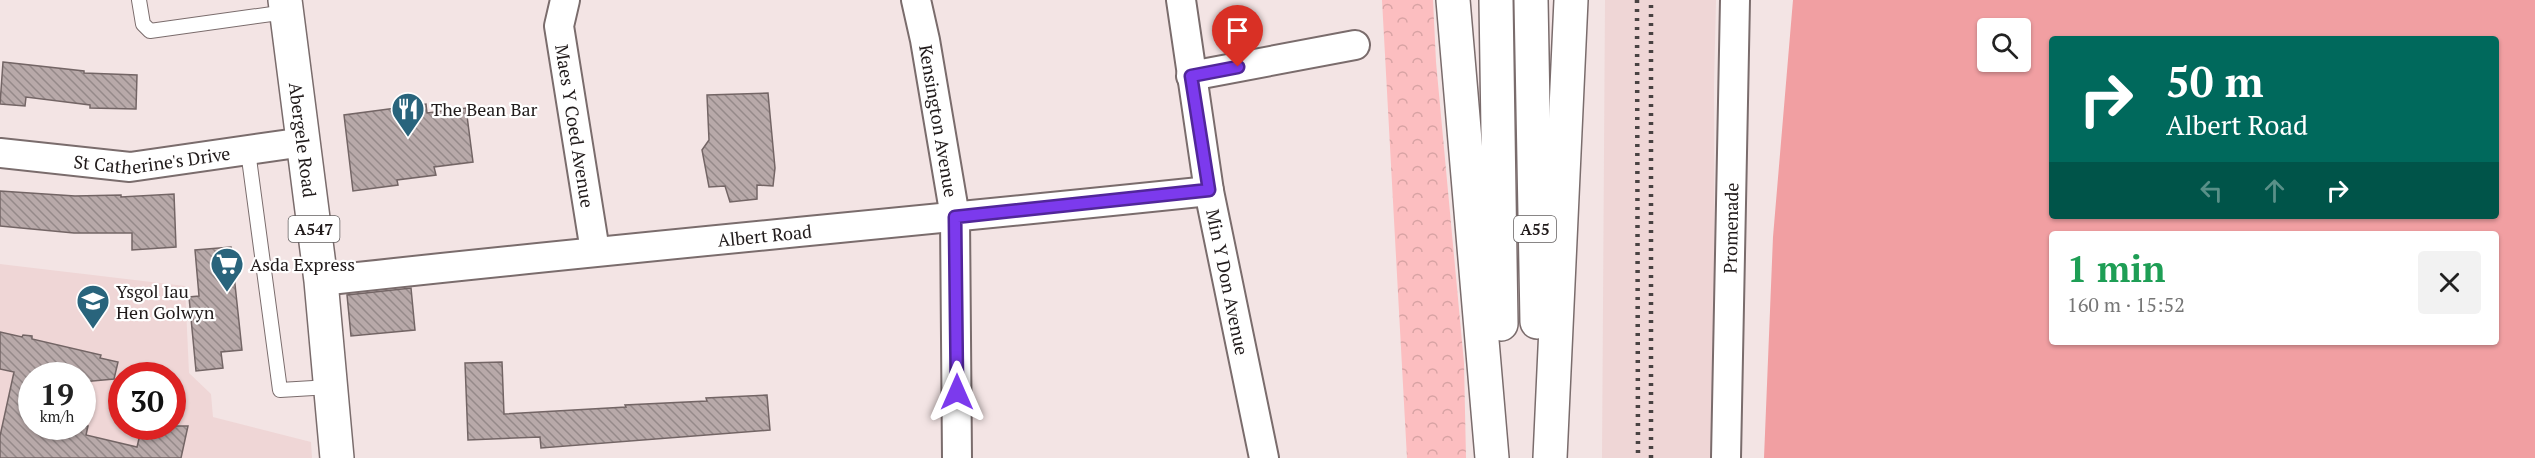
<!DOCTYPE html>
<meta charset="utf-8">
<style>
body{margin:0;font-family:"PT Serif",serif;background:#f2f2f2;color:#222;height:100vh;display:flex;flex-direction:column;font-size:22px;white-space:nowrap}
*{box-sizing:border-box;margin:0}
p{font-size:20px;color:#767676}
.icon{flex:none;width:33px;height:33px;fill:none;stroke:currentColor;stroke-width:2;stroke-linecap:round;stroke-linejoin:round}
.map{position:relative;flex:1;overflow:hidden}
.sheet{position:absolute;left:2049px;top:231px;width:450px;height:114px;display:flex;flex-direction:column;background:#fff;border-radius:6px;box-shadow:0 2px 4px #0004}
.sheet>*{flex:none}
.guide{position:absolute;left:2049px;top:36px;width:450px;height:183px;border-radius:6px;box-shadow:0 2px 4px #0004;background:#00695c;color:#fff;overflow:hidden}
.fabs{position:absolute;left:1977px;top:18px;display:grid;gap:12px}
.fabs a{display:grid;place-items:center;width:54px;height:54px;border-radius:6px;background:#fff;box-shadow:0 2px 4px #0004;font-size:30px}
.speed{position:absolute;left:18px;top:362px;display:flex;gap:12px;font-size:30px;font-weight:700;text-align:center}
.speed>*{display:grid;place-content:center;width:78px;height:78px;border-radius:50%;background:#fff;box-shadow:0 2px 4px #0004;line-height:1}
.speed small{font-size:15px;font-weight:400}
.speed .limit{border:9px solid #d22;background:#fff;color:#111}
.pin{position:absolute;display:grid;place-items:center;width:51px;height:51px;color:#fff;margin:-62px -26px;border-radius:50% 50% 50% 0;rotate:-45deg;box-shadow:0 0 6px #0007}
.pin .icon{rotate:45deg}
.me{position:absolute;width:66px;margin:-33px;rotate:0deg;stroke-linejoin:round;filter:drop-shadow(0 0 4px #0008)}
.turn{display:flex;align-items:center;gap:21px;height:126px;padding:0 18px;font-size:27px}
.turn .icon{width:78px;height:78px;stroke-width:2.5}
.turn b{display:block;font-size:42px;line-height:51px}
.lanes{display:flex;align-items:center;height:57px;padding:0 18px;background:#0003;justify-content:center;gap:30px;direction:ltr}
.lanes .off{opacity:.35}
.round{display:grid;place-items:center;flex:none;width:63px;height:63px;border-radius:6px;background:#f2f2f2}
.overview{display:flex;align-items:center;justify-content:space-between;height:102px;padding:0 18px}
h1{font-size:36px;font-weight:700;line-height:45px;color:#1e9e55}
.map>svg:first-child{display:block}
</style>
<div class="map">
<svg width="2535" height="458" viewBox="0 0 2535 458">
<defs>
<pattern id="forest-crowns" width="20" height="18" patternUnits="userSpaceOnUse" patternTransform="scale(1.5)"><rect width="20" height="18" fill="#fcbec0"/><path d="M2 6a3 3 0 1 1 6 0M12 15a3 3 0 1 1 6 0" fill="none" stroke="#d8a3a4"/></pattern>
<pattern id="building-back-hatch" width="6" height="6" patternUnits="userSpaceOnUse" patternTransform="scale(1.5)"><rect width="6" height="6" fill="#b8a9a9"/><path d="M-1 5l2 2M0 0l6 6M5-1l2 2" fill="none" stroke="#958989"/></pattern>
</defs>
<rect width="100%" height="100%" fill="#f3e4e4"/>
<g fill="#efd6d6" fill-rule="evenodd">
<path d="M 1605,0 L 1716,0 L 1714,84 L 1715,458 L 1602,458 Z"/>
<path d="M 0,264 L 185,286 L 189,373 L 211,394 L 213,417 L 311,442 L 312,458 L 0,458 ZM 32,375 L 82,375 L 82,426 L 32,426 ZM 122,375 L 172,375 L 172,426 L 122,426 Z"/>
</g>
<path fill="url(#forest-crowns)" d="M 1382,0 L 1433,0 L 1436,62 L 1464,363 L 1466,458 L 1407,458 Z"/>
<path fill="#f19fa2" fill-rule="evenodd" d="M 1793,0 L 2535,0 L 2535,458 L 1764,458 L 1773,237 ZM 1988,28 L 2020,28 L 2020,62 L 1988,62 ZM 2052,39 L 2496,39 L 2496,216 L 2052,216 ZM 2052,234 L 2496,234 L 2496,342 L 2052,342 Z"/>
<g fill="url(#building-back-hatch)" stroke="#736565" stroke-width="1.5">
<path d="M 3,62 L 84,71 L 84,73 L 137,75 L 136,109 L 90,108 L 90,105 L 26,97 L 25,106 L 0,104 Z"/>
<path d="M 768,93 L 775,168 L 773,186 L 757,185 L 757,199 L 730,202 L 725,186 L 709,187 L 702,150 L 709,140 L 707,95 Z"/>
<path d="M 426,104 L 427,113 L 466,108 L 473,162 L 434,167 L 436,175 L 397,180 L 398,185 L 353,191 L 344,115 Z"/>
<path d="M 0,191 L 75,196 L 121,195 L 121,197 L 174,194 L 176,247 L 132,250 L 132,233 L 74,233 L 0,226 Z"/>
<path d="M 231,247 L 242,350 L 221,352 L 223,368 L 196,371 L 189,297 L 199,296 L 195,250 Z"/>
<path d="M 411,288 L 415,330 L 351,336 L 347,295 Z"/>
<path d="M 0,332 L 22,337 L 23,335 L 32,336 L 32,339 L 101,355 L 100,358 L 118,362 L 114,379 L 82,382 L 82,375 L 32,375 L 32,426 L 88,426 L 86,435 L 137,447 L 142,426 L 188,426 L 181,458 L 0,458 L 0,436 L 14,372 L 0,369 Z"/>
<path d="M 502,362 L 504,414 L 626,407 L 625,405 L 707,401 L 706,398 L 767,395 L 770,430 L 541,448 L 540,437 L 468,440 L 465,363 Z"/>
</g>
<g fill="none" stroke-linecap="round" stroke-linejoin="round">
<g stroke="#7a6c6c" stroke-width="16">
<g id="service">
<path d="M 139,0 L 143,24 L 150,31 L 286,12"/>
<path d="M 248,151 L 280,390 L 330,387"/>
</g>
</g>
<g stroke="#7a6c6c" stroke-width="32">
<g id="minor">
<path id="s1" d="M 565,0 L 559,26 L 595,251"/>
<path id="s2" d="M 916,0 L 925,40 L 955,217 L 957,458"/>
<path id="s3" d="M 1181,0 L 1209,191 L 1264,458"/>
<path d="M 1191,76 L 1355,45"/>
<path id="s4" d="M 0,153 L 130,167 L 304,142"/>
<path id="s5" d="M 321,281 C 617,248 913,222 1209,191"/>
<path id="s6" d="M 1726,458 L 1735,0"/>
</g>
</g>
<g stroke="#7a6c6c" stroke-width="36">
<g id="primary">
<path id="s7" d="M 285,0 L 321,281 L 337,458"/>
</g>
</g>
<g stroke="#7a6c6c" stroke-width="36">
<g id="trunk">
<path d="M 1453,0 L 1492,458"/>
<path d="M 1496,0 L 1501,324"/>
<path d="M 1531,0 L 1537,322"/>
<path d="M 1550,458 L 1571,0"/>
</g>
</g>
<use href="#service" stroke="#fff" stroke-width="14"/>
<use href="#minor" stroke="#fff" stroke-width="28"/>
<use href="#primary" stroke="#fff" stroke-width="33"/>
<use href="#trunk" stroke="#fff" stroke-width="33"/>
<g stroke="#494242" stroke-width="4.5" stroke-dasharray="3 6" stroke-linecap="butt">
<path d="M 1637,0 L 1638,458"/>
<path d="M 1651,458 L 1651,0"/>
</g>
</g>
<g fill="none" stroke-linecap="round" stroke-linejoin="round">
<g stroke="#51269a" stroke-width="15">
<path id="route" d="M 957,392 L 955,217 L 1209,190 L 1191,76 L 1238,67"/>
</g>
<use href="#route" stroke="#7c3aed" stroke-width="10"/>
</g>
<defs>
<g id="restaurant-pin" transform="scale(1.725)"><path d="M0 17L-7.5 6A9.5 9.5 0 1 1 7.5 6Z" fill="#29647c" stroke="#fff"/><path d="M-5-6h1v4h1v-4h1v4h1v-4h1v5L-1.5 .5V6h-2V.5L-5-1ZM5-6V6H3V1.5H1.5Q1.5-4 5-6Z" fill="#fff"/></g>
<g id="supermarket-pin" transform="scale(1.725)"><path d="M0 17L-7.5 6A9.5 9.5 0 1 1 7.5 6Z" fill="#29647c" stroke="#fff"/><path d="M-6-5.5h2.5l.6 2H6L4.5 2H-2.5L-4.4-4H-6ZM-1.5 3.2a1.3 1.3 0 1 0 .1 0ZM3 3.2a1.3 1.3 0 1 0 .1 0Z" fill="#fff"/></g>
<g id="school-pin" transform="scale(1.725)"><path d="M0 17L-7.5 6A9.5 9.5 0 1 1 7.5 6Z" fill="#29647c" stroke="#fff"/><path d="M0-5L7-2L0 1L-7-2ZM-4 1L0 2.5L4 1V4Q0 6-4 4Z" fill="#fff"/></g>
</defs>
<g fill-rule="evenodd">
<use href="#restaurant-pin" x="408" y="109"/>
<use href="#supermarket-pin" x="227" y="264"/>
<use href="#school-pin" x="93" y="301"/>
</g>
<g text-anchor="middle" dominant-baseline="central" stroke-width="4.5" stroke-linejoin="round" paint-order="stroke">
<g fill="#fff" stroke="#635f5f" stroke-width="1.5">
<rect x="288.5" y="216" width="51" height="26" rx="4.5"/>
<rect x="1514" y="216" width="42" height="26" rx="4.5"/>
</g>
<g font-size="16" font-weight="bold" fill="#201a1a">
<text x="314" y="229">A547</text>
<text x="1535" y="229">A55</text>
</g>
<g font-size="18" fill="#201a1a" stroke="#fff" text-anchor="start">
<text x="431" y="109">The Bean Bar</text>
<text x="250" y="264">Asda Express</text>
<text x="116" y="291">Ysgol Iau<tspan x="116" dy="21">Hen Golwyn</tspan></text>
</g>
<g font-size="18" fill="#201a1a" stroke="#fff">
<text stroke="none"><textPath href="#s2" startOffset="123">Kensington Avenue</textPath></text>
<text stroke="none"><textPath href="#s1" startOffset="128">Maes Y Coed Avenue</textPath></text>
<text stroke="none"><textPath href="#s7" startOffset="141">Abergele Road</textPath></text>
<text stroke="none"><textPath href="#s4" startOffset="153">St Catherine's Drive</textPath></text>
<text stroke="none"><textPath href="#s6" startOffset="230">Promenade</textPath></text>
<text stroke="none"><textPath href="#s5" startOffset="446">Albert Road</textPath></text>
<text stroke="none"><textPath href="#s3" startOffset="286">Min Y Don Avenue</textPath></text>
</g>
</g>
</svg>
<div class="fabs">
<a><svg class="icon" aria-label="search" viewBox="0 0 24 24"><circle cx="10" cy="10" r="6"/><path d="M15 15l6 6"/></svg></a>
</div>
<div class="speed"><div>19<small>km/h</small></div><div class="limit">30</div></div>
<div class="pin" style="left:1238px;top:67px;background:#d93025"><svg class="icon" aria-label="arrive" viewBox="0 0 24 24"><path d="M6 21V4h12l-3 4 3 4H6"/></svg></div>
<svg class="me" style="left:957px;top:392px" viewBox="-20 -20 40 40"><path d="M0-17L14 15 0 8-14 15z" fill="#7c3aed" stroke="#fff" stroke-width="4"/></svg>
<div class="guide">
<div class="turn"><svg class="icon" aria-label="right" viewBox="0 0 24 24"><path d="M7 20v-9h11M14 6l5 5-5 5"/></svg><div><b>50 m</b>Albert Road</div></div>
<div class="lanes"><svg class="icon off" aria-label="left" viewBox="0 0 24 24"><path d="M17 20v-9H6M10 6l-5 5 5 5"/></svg><svg class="icon off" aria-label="ahead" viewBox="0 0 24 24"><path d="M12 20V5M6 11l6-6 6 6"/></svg><svg class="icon" aria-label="right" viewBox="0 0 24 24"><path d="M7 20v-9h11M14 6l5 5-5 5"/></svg></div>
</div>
<section class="sheet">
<div class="overview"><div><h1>1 min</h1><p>160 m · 15:52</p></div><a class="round"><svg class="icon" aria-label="close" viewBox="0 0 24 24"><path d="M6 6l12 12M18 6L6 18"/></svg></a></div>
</section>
</div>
